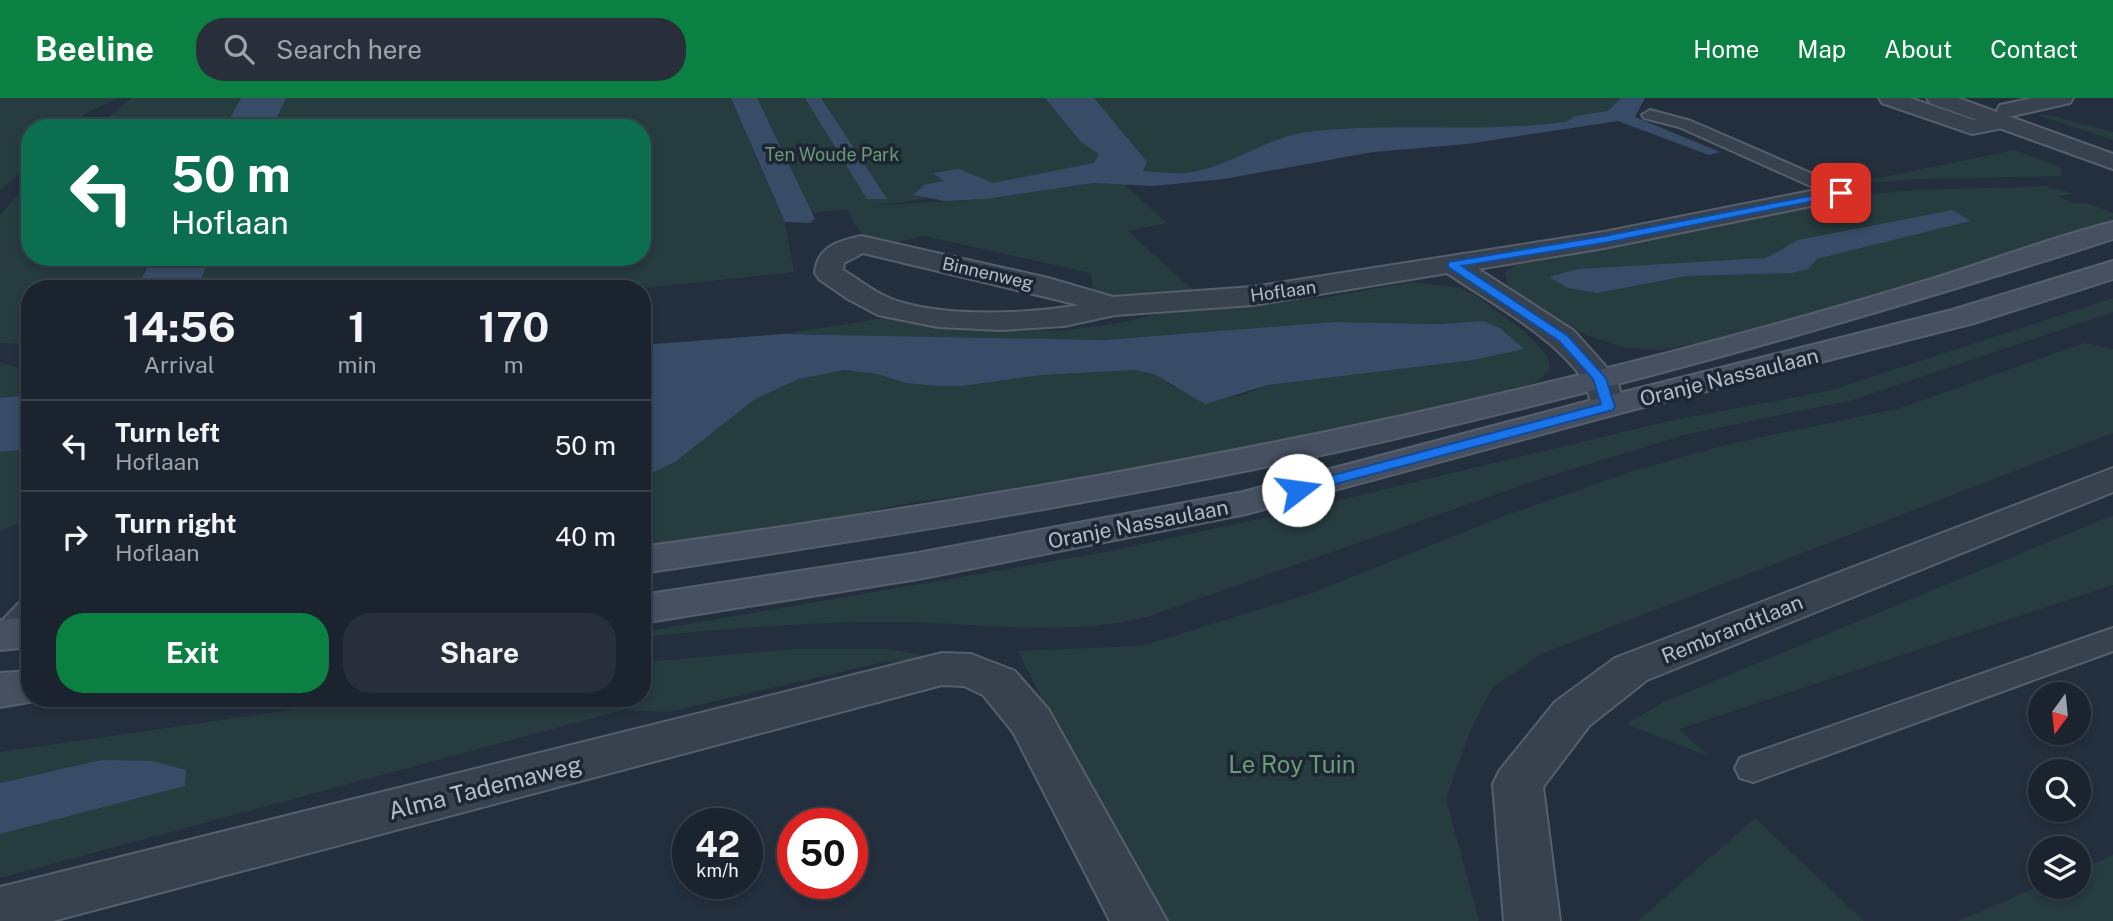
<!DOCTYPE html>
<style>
body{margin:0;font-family:"Public Sans",sans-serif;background:#282f3a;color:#f1f3f6;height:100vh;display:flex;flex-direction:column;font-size:26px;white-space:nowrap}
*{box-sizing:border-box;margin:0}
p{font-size:23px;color:#a0a4aa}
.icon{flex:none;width:38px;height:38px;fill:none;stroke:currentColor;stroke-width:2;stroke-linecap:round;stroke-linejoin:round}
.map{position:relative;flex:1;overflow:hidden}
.sheet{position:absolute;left:21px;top:182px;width:630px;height:427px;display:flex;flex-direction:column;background:#1b232e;border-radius:28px;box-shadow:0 4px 10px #0003,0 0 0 2px #39404a}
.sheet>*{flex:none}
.hud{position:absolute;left:21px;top:21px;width:630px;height:147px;border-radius:28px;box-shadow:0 4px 10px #0003,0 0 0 2px #39404a;background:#0b6e4f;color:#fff;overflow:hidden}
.needle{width:46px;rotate:195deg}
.buttons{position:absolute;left:2028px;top:584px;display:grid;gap:14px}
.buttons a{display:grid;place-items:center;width:63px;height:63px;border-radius:50%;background:#1b232e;box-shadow:0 4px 10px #0003,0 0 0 2px #39404a;font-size:35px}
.speed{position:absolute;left:672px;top:710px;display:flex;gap:14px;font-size:35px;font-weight:700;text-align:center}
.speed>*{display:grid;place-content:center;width:91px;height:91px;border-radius:50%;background:#1b232e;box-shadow:0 4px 10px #0003,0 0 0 2px #39404a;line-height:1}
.speed small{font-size:18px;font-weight:400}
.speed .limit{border:10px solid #d22;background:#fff;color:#111}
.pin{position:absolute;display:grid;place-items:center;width:60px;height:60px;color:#fff;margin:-30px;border-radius:14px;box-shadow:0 4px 10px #0006}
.me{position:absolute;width:77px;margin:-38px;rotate:75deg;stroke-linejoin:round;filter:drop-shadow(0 0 5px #0008)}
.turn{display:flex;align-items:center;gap:24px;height:147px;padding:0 35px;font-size:32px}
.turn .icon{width:91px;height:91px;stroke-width:2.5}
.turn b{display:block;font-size:49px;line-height:60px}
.eta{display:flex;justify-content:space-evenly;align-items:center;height:119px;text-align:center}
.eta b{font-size:42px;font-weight:700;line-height:49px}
.primary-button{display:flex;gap:14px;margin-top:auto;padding:14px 35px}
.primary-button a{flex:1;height:80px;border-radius:28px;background:#0b8043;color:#fff;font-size:28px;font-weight:700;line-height:80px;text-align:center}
.primary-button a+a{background:#282f3a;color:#f1f3f6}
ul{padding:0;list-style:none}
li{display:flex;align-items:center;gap:21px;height:91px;padding:0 35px;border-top:2px solid #39404a}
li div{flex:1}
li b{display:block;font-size:26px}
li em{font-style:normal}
header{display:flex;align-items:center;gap:42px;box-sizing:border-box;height:98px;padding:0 35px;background:#0b8043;color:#fff}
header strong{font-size:33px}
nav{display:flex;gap:38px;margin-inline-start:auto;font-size:24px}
.search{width:490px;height:63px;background:#282f3a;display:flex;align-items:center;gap:18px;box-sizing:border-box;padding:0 24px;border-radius:28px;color:#a0a4aa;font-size:26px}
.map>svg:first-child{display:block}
</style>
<header>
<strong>Beeline</strong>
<div class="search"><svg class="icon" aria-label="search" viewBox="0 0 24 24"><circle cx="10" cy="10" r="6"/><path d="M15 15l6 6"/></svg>Search here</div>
<nav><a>Home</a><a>Map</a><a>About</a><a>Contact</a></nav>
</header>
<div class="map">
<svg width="2113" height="823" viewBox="0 0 2113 823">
<rect width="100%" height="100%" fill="#242f3e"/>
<g fill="#263c3f" fill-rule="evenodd">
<path d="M 0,0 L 118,0 L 85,16 L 70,30 L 30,30 L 30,66 L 0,93 Z"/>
<path d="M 131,0 L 241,0 L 224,30 L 97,30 Z"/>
<path d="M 286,0 L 731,0 L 785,124 L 794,174 L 637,191 L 196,191 L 211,159 L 642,159 L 642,30 L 272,30 Z"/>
<path d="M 743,0 L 1629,0 L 1619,16 L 1535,32 L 1390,37 L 1178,80 L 1049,85 L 871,108 L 986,101 L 1093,85 L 1125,87 L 1167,125 L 1128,133 L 1196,195 L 1119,200 L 1093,193 L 1091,175 L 924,138 C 892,147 859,150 848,111 L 798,117 Z"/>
<path d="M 2045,16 L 2113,34 L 2113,42 L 2038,17 Z"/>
<path d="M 2014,52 L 2060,69 L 2061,78 L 1917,81 L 1841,87 L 1834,84 L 1874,81 Z"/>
<path d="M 30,83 L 30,159 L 153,159 L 136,191 L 30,191 L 30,246 L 0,245 L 0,118 Z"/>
<path d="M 2046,88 C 2054,93 2064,91 2071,96 L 2058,98 L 2073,105 L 2087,105 L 2113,115 L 2113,124 L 1811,216 L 1700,245 L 1660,252 L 1627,250 L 1588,238 L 1519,198 L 1508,188 L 1505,174 L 1519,165 L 1610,150 L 1863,97 L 1918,92 ZM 1969,123 L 1817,161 L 1808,171 L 1687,178 L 1597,195 L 1568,190 L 1764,160 L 1778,155 L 1783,149 Z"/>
<path d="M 1411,184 L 1460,190 L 1475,197 L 1524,233 L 1548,258 L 1550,271 L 1537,284 L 1507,293 L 1210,360 L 1075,383 L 903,406 L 840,420 L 642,452 L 642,379 L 675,364 L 755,301 L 799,281 L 844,272 L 877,276 L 906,285 L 962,288 L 1042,277 L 1134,272 L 1154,276 L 1173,289 L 1240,298 L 1268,287 L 1474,262 L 1524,251 L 1483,223 L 1439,226 L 1334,224 L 1104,242 L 783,236 L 891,219 L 962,228 L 1062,233 L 1126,224 L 1150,217 L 1323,200 Z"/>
<path d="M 2113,200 L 2113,214 L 1853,302 L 1684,337 L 1534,383 L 1147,519 C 1064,539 982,525 898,524 C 813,523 727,531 642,539 L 642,534 L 1106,454 L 1269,419 L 1669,323 L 1828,293 Z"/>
<path d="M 2084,245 L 2113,251 L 2113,335 L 1541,556 L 1493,589 L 1472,628 L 1446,701 L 1479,823 L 1154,823 L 1018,553 L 1141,548 L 1312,495 L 1504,418 L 1633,373 L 1725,347 L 1900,310 Z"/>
<path d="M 0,264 L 30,274 L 30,297 L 0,300 Z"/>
<path d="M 30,351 L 30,420 L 0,433 L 0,354 Z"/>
<path d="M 2113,417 L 2113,487 L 1679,631 L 1710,659 L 1626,626 L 1664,604 Z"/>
<path d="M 795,551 L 889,551 L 943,561 L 884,564 L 668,614 L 623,612 L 0,780 L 0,736 L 185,688 L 101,662 L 0,685 L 0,654 L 373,600 L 642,600 L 642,564 Z"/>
<path d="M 1755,720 L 1864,823 L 1638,823 Z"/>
<path d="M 2113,757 L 2113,823 L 1958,823 L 2040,788 L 2079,789 L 2079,772 Z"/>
</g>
<g fill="#394c67">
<path d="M 241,0 L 286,0 L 272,30 L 224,30 Z"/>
<path d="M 731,0 L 757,0 L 815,121 L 810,125 L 785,124 Z"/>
<path d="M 805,0 L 821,0 L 887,101 L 867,101 Z"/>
<path d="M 1045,0 L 1094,0 L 1147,64 L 1143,73 C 1157,74 1171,76 1186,75 C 1229,70 1264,40 1307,34 C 1384,25 1460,33 1537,27 L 1566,24 L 1576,18 L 1608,13 L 1621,0 L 1645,0 L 1635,19 L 1720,54 L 1709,57 L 1618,23 L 1467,46 L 1373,54 L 1224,81 L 1153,88 L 1093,85 L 986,101 L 945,103 L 913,97 L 924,87 L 944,83 L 933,75 L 959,71 L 993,85 L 1094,65 L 1099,56 L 1081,44 Z"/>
<path d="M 1953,112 L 1970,123 L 1817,161 L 1808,171 L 1792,175 L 1687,178 L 1597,195 L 1568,190 L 1549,179 L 1578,171 L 1764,160 C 1777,156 1786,148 1798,142 Z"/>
<path d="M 153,159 L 211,159 L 196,191 L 136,191 Z"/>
<path d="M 1483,223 L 1500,230 L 1524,251 L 1474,262 L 1268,287 L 1205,306 L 1154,276 L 1134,272 L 1042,277 L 962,288 L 938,288 L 906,285 L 877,276 L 844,272 L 799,281 L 755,301 L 675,364 L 642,379 L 642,247 L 783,236 L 1104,242 L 1334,224 L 1439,226 Z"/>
<path d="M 30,297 L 30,351 L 0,354 L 0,300 Z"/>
<path d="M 101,662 L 152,663 L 186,672 L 185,688 L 0,736 L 0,685 Z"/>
</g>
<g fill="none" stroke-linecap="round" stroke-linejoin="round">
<g stroke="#565f6c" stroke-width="4">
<g id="service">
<path d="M 1650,12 L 1691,23 L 1847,91 L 1850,95 L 1841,101 L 1835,99 L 1679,29 L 1644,20 L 1642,17 Z"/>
<path d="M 30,502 L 30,532 C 21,542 14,549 0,545 L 0,525 L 19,505 Z"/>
<path d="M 2113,530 L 2113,553 L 1753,684 L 1740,680 L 1735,670 L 1740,660 Z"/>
</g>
</g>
<g stroke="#565f6c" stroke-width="4">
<g id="minor">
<path d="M 1879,0 L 1910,0 L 1974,22 L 2000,17 L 2008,19 L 2011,24 L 2008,29 L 1972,36 L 1882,5 Z"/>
<path d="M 2033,0 L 2073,0 L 2070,5 L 2008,19 L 2000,17 L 1997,12 L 2000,7 Z"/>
<path d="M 1841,87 L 1850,90 L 1854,95 L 1850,100 L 1604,150 L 1478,171 L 1574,233 L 1616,280 L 1625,308 L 1620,315 L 1608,318 L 1596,315 C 1589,305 1589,291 1583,281 C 1552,237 1491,205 1447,175 L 1253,207 L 1115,217 L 1064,228 L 1001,232 L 938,229 L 878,217 L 848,201 L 819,181 L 815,175 C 817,149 838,143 861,138 L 1048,180 L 1113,199 L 1253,189 L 1604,134 ZM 863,155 L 1079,207 C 1029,216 948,219 900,204 C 879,198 861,183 843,172 L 844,165 Z"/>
<path d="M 2113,370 L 2113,394 L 1647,582 L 1589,628 L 1543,689 L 1560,823 L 1504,823 L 1493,686 L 1500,672 L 1555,604 L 1615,560 Z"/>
<path d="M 942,555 L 971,556 L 1015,573 L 1048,611 L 1167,823 L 1110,823 L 1013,634 L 983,597 L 964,588 L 942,587 L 53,823 L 0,823 L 0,789 Z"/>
</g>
</g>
<g stroke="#565f6c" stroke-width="4">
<path id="tertiary" d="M 1927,0 L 1958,0 L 2113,56 L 2113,71 L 1930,5 Z"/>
</g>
<g stroke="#565f6c" stroke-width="4">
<g id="secondary">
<path d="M 2113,124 L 2113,141 C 1874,218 1634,286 1389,342 C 1143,398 892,438 642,475 L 642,449 C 953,406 1262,354 1567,280 C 1687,251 1807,219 1925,183 C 1988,164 2049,140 2113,124 Z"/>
<path d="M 2113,163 L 2113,181 L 1974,225 L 1620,315 L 1246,416 L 918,481 L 642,525 L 642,497 L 918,455 L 1243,394 L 1596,301 L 1952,212 Z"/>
<path d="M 30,519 L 30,549 L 0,552 L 0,522 Z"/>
<path d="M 30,573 L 30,600 L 46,601 L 0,609 L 0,575 Z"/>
</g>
</g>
<use href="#service" fill="#38414e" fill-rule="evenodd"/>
<use href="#minor" fill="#38414e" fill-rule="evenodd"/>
<use href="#tertiary" fill="#38414e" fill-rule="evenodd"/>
<use href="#secondary" fill="#465061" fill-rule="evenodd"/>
</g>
<path fill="#1a73e8" stroke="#114b97" stroke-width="2" d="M 1841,92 L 1846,95 L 1844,97 L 1604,145 L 1462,168 L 1568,238 L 1606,280 L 1615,309 L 1613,312 L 1298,396 L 1290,392 L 1292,388 L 1601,306 L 1593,281 L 1559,243 L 1448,169 L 1448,164 L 1604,138 Z"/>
<g text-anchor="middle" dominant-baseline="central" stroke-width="7" stroke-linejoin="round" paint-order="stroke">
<g font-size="18" fill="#6b9a76" stroke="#1d2633">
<text x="832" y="56">Ten Woude Park</text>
</g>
<g font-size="18" fill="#b4bcc9" stroke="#1d2633">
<text transform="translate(988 175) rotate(13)">Binnenweg</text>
<text transform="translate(1283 193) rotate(-8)">Hoflaan</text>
</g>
<g font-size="21" fill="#b4bcc9" stroke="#1d2633">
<text transform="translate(1729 279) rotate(-14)">Oranje Nassaulaan</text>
<text transform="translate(1138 426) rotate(-11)">Oranje Nassaulaan</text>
<text transform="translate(1732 531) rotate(-22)">Rembrandtlaan</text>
</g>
<g font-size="24" fill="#6b9a76" stroke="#1d2633">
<text x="1292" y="666">Le Roy Tuin</text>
</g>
<g font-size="24" fill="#b4bcc9" stroke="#1d2633">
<text transform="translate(485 689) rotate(-14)">Alma Tademaweg</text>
</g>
</g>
</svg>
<div class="buttons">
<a><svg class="needle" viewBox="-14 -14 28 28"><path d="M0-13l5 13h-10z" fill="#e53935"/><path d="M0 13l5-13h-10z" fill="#a0a4aa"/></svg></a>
<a><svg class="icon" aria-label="search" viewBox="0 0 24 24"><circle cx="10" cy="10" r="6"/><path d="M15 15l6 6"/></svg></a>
<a><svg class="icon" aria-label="layers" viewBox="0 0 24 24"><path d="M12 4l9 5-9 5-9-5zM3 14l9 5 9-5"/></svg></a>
</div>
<div class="speed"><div>42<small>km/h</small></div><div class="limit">50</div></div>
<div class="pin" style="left:1841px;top:95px;background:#d93025"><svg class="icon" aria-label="arrive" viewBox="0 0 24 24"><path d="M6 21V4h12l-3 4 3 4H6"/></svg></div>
<svg class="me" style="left:1298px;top:392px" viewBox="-20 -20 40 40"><circle r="19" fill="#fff"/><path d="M0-13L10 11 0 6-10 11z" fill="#1a73e8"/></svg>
<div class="hud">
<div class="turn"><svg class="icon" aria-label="left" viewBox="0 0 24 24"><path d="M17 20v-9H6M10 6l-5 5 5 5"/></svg><div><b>50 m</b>Hoflaan</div></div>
</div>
<section class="sheet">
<div class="eta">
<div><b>14:56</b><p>Arrival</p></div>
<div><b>1</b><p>min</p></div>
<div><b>170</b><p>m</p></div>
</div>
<ul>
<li><svg class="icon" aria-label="left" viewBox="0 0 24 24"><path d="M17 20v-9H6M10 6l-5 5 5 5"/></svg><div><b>Turn left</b><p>Hoflaan</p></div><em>50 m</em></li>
<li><svg class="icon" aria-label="right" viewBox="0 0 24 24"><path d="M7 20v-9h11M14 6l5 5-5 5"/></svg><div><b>Turn right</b><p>Hoflaan</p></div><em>40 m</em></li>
</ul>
<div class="primary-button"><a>Exit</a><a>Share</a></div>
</section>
</div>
